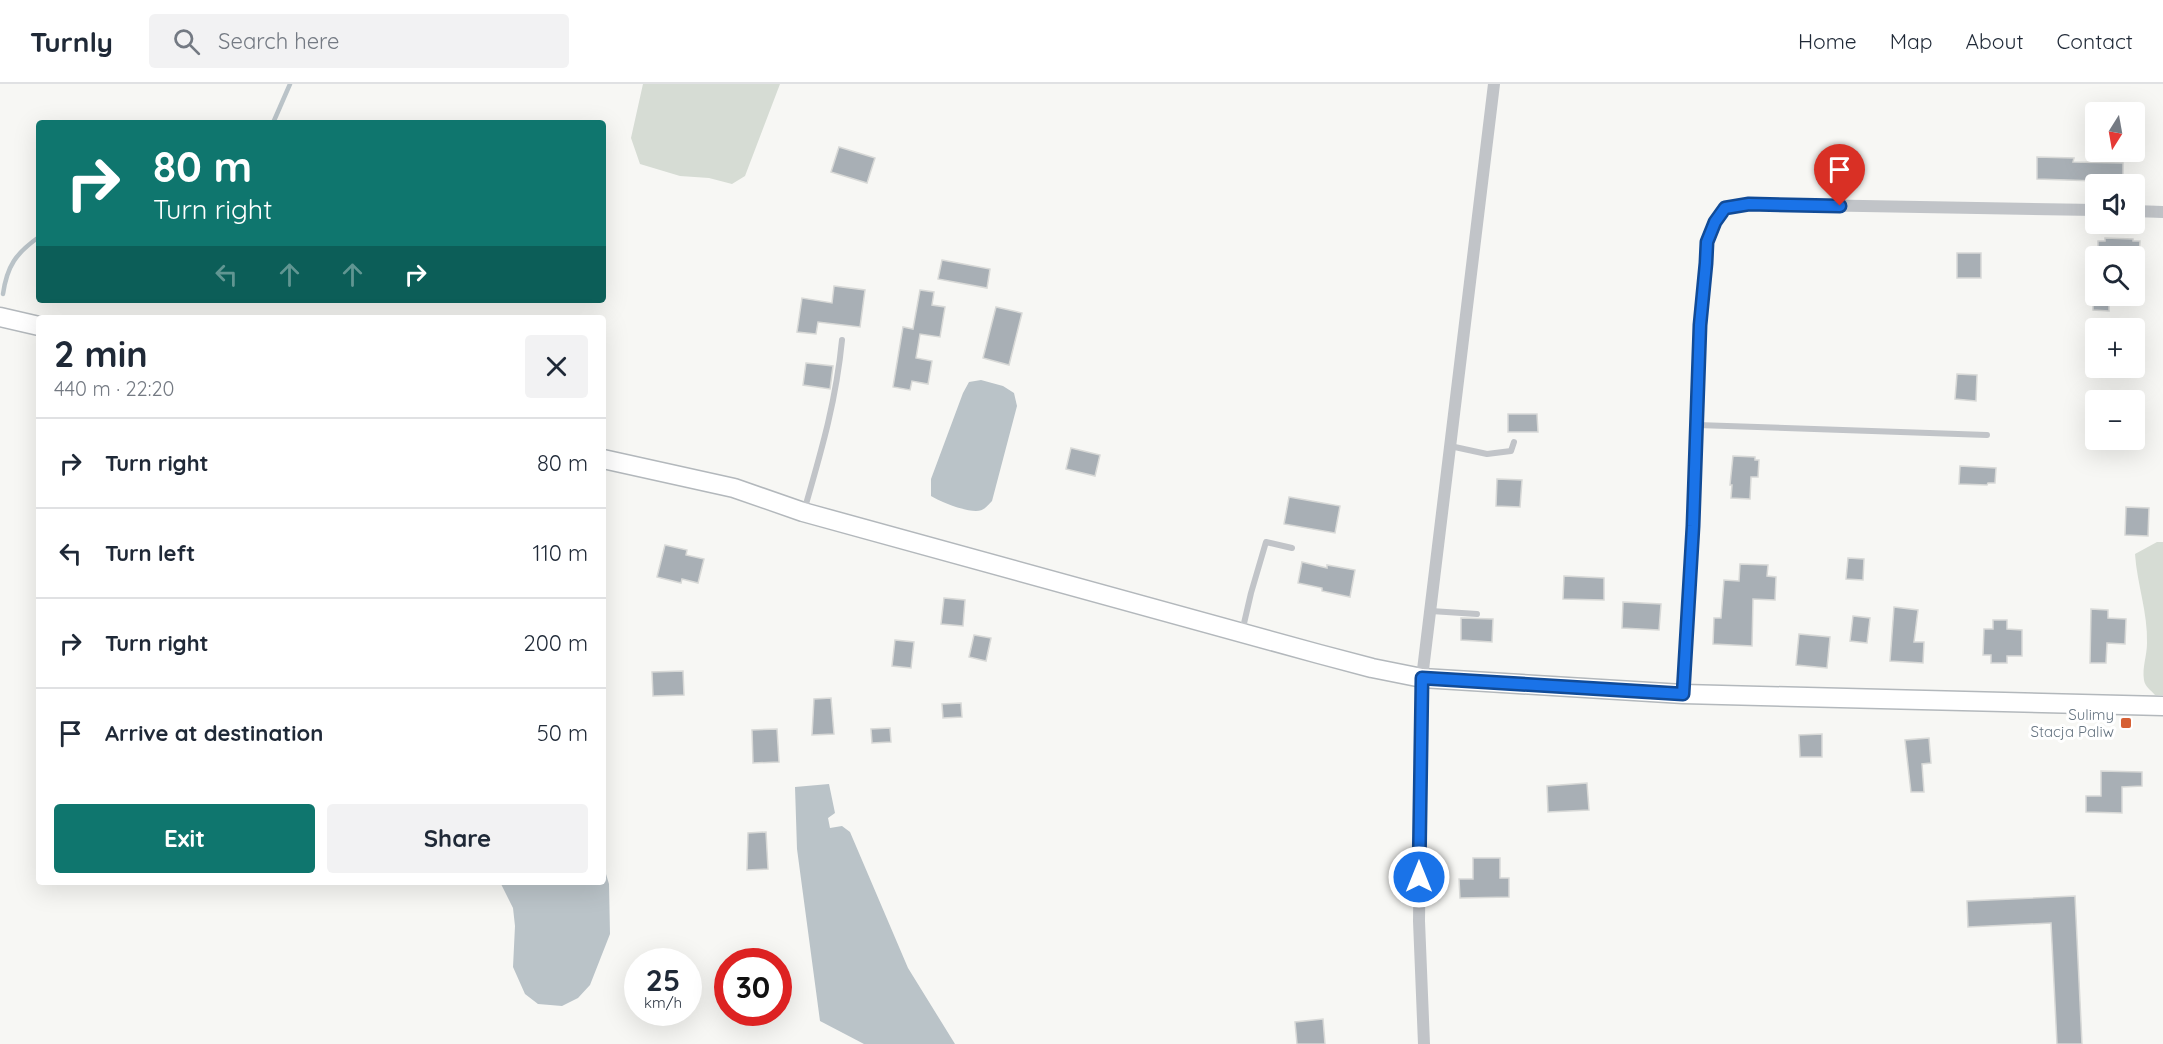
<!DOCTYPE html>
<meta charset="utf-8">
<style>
body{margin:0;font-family:Quicksand,sans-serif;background:#f2f2f3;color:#1f2937;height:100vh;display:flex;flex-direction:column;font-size:22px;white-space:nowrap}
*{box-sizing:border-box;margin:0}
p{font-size:20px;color:#747a83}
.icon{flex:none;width:33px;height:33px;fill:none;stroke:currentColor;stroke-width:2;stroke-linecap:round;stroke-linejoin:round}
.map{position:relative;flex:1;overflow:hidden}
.sheet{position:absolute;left:36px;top:231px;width:570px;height:570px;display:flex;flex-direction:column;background:#fff;border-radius:6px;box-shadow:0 6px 24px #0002}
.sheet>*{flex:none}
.top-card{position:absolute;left:36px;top:36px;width:570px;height:183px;border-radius:6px;box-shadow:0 6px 24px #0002;background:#0f766e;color:#fff;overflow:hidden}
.needle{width:39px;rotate:191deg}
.buttons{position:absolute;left:2085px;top:18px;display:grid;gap:12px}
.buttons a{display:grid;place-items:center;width:60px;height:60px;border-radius:6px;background:#fff;box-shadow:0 6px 24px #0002;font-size:30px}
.speed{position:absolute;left:624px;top:864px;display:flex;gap:12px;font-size:30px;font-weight:700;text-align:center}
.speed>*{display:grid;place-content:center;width:78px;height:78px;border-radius:50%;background:#fff;box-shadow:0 6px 24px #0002;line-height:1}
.speed small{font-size:15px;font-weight:400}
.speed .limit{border:9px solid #d22;background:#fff;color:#111}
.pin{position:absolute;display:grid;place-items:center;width:51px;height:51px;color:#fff;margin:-62px -26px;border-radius:50% 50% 50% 0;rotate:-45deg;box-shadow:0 0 6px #0007}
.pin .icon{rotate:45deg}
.me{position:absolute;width:66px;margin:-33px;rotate:0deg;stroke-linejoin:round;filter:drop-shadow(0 0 4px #0008)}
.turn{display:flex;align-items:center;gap:21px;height:126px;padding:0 18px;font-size:27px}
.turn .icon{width:78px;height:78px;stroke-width:2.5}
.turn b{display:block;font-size:42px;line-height:51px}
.lanes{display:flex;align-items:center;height:57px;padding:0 18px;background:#0003;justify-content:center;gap:30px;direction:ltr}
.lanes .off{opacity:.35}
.round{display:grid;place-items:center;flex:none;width:63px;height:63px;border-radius:6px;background:#f2f2f3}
.overview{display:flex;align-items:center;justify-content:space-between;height:102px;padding:0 18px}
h1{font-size:36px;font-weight:700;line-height:45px}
.primary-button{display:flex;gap:12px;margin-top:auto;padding:12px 18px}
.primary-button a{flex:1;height:69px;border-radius:6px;background:#0f766e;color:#fff;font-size:24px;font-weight:700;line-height:69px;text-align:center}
.primary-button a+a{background:#f2f2f3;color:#1f2937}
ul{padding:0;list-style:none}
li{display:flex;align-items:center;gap:18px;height:90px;padding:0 18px;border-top:2px solid #e0e1e3}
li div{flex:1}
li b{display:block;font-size:22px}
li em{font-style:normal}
header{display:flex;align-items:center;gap:36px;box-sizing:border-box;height:84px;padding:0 30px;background:#fff;border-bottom:2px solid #e0e1e3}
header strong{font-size:28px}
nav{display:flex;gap:33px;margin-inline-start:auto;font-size:21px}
.search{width:420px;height:54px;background:#f2f2f3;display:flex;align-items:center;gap:15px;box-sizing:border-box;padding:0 21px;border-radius:6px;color:#747a83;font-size:22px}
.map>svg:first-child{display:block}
</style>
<header>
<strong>Turnly</strong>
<div class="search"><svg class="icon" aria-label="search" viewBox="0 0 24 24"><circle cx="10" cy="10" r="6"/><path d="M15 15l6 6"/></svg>Search here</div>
<nav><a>Home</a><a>Map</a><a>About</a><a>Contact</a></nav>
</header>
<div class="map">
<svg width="2163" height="960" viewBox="0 0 2163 960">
<rect width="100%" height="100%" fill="#f7f7f4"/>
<g fill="#d6dcd4">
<path d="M 643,0 L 780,0 L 745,92 L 732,100 L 709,94 L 680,92 L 640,80 L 631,54 Z"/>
<path d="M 2157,458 L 2163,458 L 2163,611 L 2155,611 C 2151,606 2145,603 2144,596 C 2142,583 2147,572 2147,559 C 2148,529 2137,500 2135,470 Z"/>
</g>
<g fill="#bac3c8">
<path d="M 981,296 L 1003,302 L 1014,309 L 1017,322 L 992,417 C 987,422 984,427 976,427 C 964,427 940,418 931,412 L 931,395 L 963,309 L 969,298 Z"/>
<path d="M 829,700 L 835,729 L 828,734 L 830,744 L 842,742 L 850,748 L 908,884 L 955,960 L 864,960 L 820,937 L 797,765 L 795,703 Z"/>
<path d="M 603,780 L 609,800 L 610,850 L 590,901 L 578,914 L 562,922 L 538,920 L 525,910 L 513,883 L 515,842 L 513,824 L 500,798 L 603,798 Z"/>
</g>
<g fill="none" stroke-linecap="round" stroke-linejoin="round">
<g stroke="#bac3c8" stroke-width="4.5">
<path d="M 273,39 L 290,0"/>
<path d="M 3,210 C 7,182 16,169 39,153"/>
</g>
</g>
<g fill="#a8afb5" stroke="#d8d9d7" stroke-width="1.5">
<path d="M 839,63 L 875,74 L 867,99 L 831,88 Z"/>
<path d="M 2037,73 L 2074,74 L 2073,78 L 2123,79 L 2123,100 L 2096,100 L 2096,97 L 2037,95 Z"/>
<path d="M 2105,154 L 2133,155 L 2133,157 L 2140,157 L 2139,172 L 2098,172 L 2098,157 L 2105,157 Z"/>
<rect x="1957" y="169" width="24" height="25"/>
<path d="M 942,176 L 990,185 L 987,204 L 938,195 Z"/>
<path d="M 834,202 L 865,206 L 860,243 L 818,238 L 816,250 L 797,248 L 802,214 L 832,219 Z"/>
<path d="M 920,206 L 934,208 L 932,221 L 945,223 L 940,253 L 920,250 L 916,274 L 932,277 L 928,300 L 912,297 L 910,306 L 893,303 L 903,243 L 913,245 Z"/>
<path d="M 2093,212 L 2109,212 L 2109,227 L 2093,226 Z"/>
<path d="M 996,223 L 1022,229 L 1009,281 L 983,274 Z"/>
<path d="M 806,279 L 833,282 L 830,305 L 803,301 Z"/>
<path d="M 1957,290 L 1977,291 L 1976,317 L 1955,315 Z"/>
<path d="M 1508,330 L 1537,330 L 1538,348 L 1508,348 Z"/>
<path d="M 1071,364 L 1100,371 L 1095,392 L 1066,385 Z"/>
<path d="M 1733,372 L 1755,373 L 1755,376 L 1759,376 L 1758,393 L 1751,393 L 1750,415 L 1731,414 L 1732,401 L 1730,401 Z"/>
<path d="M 1960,382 L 1996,384 L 1995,399 L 1988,399 L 1987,401 L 1959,400 Z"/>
<path d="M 1497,395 L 1522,396 L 1520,423 L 1496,422 Z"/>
<path d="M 1289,413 L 1340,422 L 1335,449 L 1284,440 Z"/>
<path d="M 2126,423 L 2149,424 L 2148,452 L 2125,451 Z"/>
<path d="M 665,461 L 687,466 L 686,471 L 704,475 L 698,499 L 682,495 L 681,499 L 657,493 Z"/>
<path d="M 1848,474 L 1864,475 L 1863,496 L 1846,495 Z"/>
<path d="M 1302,478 L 1327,484 L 1327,481 L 1355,486 L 1350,513 L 1322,507 L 1322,504 L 1298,499 Z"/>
<path d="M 1740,480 L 1768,481 L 1767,492 L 1776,493 L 1775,516 L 1753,515 L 1752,562 L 1713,560 L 1714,534 L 1721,534 L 1724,496 L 1739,497 Z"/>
<path d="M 1564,492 L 1604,494 L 1604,516 L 1563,515 Z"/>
<path d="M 944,514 L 965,516 L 963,542 L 941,540 Z"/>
<path d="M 1623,518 L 1661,520 L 1659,546 L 1622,544 Z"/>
<path d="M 1894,523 L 1918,526 L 1914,558 L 1924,558 L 1923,579 L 1890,577 Z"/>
<path d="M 2091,525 L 2108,526 L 2108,534 L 2126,535 L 2125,560 L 2107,559 L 2106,579 L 2090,579 Z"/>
<path d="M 1853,532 L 1870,534 L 1867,559 L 1850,557 Z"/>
<path d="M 1461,534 L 1493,535 L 1492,558 L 1461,556 Z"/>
<path d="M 1993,536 L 2007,536 L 2007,545 L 2022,546 L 2022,572 L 2007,572 L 2007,579 L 1991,579 L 1991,571 L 1983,571 L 1984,545 L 1993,545 Z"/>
<path d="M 1799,550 L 1830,553 L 1827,584 L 1796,581 Z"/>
<path d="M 974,551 L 991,554 L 986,577 L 969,573 Z"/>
<path d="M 895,556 L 914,558 L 911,584 L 892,582 Z"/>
<path d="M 683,587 L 684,611 L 653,612 L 652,588 Z"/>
<path d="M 831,614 L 834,650 L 812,651 L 814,615 Z"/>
<path d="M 961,619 L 962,633 L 943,634 L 942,620 Z"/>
<path d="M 890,644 L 891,658 L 872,659 L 871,645 Z"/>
<path d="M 777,645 L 779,678 L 753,679 L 752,646 Z"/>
<path d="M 1822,650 L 1822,673 L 1800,673 L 1799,651 Z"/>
<path d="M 1929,654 L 1931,679 L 1922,680 L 1924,708 L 1911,708 L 1905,656 Z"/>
<path d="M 2101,687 L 2142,688 L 2142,702 L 2122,703 L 2122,729 L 2086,728 L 2086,712 L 2101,712 Z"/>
<path d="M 1587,699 L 1589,726 L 1548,728 L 1547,702 Z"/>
<path d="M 766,748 L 768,785 L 747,786 L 748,749 Z"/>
<path d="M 1473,774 L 1500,774 L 1500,794 L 1509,794 L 1509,813 L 1460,814 L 1459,795 L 1473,795 Z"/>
<path d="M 2075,812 L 2082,960 L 2057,960 L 2051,839 L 1968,843 L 1967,817 Z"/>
<path d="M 1323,935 L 1325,960 L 1297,960 L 1295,938 Z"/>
</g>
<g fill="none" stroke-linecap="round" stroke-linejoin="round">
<g stroke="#b3b8bc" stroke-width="21">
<g id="secondary">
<path d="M 0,233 L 39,242"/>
<path d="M 603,375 L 734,404 L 803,428 L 1319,570 L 1372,584 L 1422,594 L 1683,610 L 2163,622"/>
</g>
</g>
<g stroke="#c1c4c8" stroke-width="6">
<path d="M 1697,341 L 1987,351"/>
<path d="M 1450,362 L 1487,370 L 1511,367 L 1514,358"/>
<path d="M 804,427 C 821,368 836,318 842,256"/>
<path d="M 1431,527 L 1477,530"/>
<path d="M 1242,548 L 1251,509 L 1266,458 L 1292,464"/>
</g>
<g stroke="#c1c4c8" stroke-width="12">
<path d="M 2134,127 L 2163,128"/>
<path d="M 1683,610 L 1693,442 L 1700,241 L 1707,158 L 1715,138 L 1725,124 L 1749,120 L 2096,126"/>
<path d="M 1424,960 L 1419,837 L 1422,594 L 1494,0"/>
</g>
<use href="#secondary" stroke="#fff" stroke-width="18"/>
</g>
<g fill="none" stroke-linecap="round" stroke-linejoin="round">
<g stroke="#114b97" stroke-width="15">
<path id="route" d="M 1419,793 L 1422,594 L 1683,610 L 1693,442 L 1700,241 L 1706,179 L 1707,158 L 1715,138 L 1725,124 L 1749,120 L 1840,122"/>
</g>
<use href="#route" stroke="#1a73e8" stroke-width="10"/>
</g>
<rect fill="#d66035" stroke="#fff" stroke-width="2" x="2120" y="633" width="12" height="12" rx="3"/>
<g text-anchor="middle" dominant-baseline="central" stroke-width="6" stroke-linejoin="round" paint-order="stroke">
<g font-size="15" fill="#687683" stroke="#fff" text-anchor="end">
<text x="2114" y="630">Sulimy<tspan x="2114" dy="17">Stacja Paliw</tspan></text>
</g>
</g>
</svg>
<div class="buttons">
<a><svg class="needle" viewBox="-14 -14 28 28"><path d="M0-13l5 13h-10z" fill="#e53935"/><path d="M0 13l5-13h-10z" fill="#747a83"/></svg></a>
<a><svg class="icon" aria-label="sound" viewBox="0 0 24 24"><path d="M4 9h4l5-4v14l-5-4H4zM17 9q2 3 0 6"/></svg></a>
<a><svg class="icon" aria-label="search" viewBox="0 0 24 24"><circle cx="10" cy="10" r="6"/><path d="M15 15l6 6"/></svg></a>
<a>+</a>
<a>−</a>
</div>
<div class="speed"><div>25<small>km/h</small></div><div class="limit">30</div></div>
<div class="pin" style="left:1840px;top:122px;background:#d93025"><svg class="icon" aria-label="arrive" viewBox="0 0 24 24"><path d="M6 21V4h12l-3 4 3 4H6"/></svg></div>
<svg class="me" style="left:1419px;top:793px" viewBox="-20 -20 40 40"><circle r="17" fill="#1a73e8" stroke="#fff" stroke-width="3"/><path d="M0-11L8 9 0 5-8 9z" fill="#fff"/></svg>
<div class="top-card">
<div class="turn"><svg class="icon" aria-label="right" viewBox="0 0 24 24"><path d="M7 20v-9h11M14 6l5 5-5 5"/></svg><div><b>80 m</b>Turn right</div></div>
<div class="lanes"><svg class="icon off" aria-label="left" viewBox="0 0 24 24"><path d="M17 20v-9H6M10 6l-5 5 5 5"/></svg><svg class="icon off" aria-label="ahead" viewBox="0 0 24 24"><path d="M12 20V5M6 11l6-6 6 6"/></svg><svg class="icon off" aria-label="ahead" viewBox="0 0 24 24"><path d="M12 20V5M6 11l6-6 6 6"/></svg><svg class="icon" aria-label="right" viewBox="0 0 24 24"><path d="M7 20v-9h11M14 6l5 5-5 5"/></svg></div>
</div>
<section class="sheet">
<div class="overview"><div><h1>2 min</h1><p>440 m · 22:20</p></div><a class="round"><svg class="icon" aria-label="close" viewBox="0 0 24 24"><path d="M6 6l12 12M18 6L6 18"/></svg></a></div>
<ul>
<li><svg class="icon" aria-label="right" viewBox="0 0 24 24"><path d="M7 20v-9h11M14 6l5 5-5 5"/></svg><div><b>Turn right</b></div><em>80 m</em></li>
<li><svg class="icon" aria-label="left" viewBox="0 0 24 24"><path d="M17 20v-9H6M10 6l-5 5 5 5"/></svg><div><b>Turn left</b></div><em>110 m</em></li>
<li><svg class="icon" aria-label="right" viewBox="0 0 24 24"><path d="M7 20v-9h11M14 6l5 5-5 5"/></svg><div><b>Turn right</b></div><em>200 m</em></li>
<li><svg class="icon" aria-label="arrive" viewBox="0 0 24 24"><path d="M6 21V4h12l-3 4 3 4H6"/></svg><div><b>Arrive at destination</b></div><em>50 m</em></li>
</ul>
<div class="primary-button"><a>Exit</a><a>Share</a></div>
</section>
</div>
